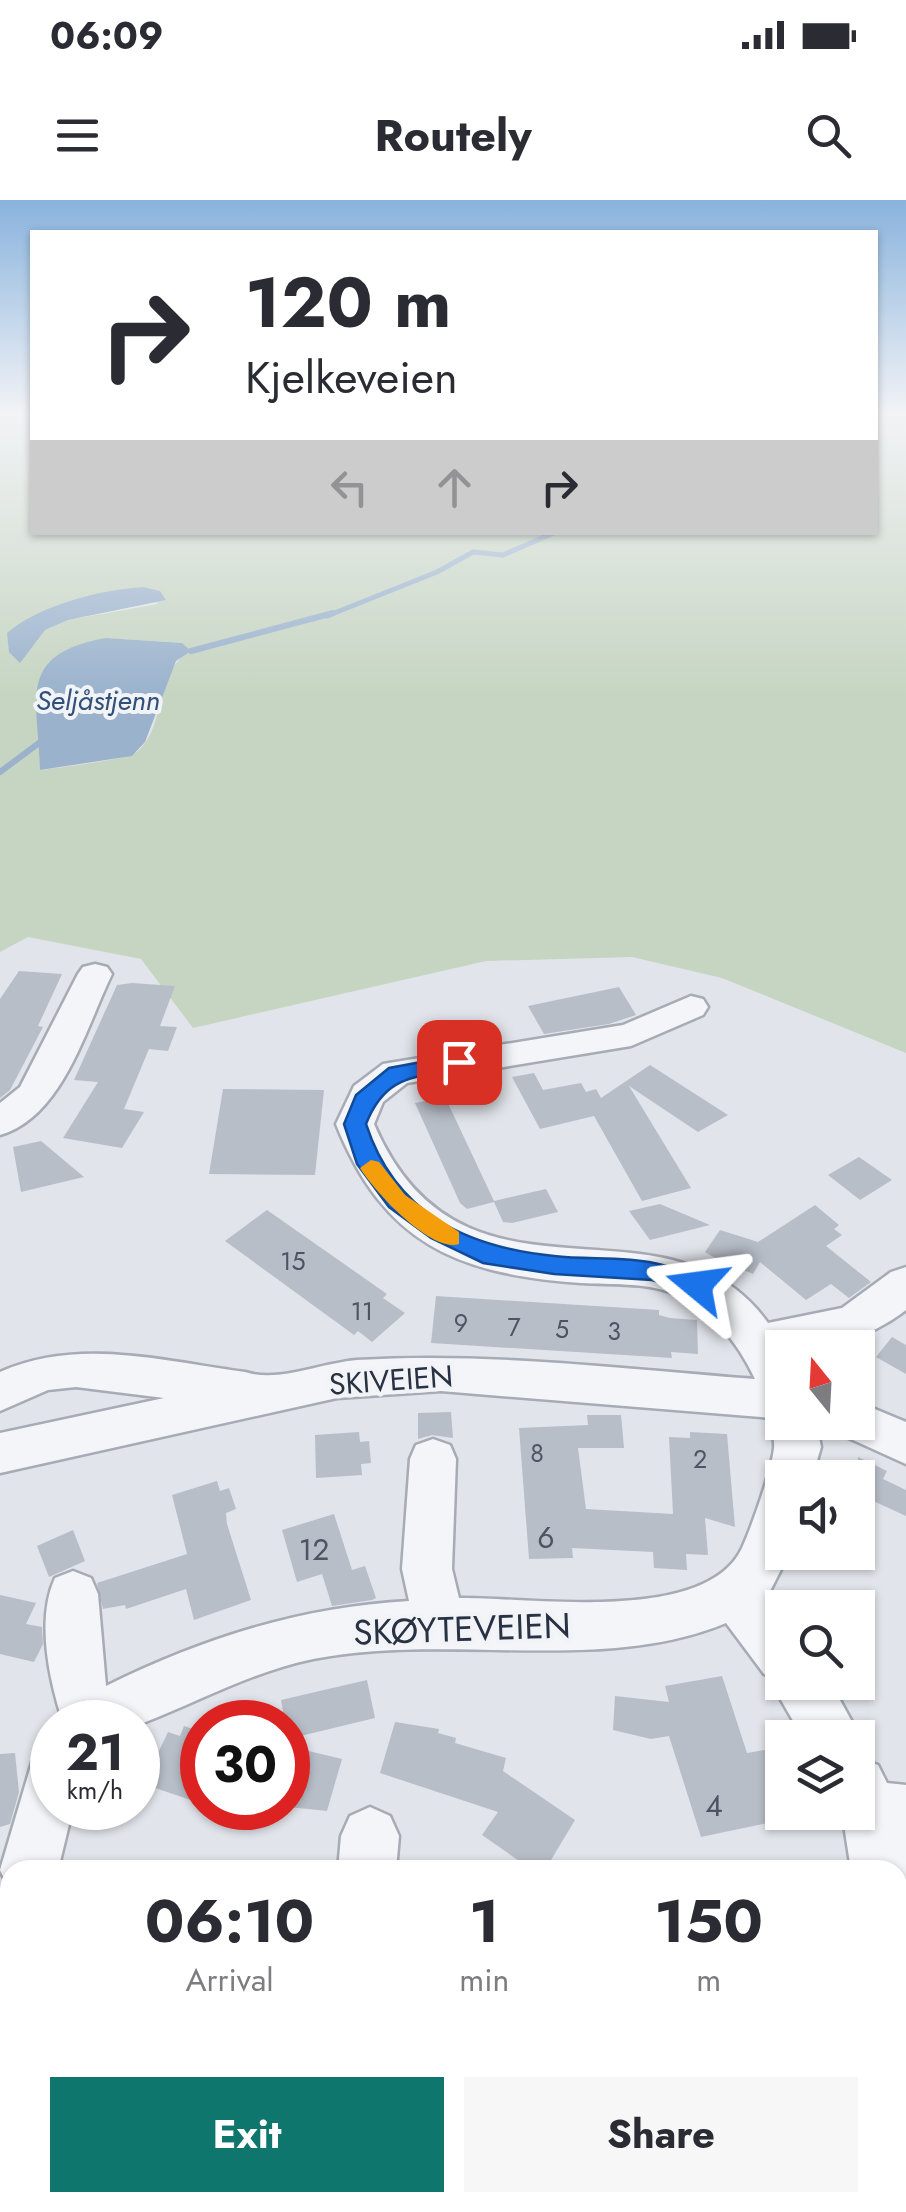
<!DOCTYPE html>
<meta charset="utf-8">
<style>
body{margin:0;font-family:Jost,sans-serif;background:#f7f7f7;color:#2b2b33;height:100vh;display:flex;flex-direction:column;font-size:38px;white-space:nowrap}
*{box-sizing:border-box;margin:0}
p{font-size:32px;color:#7c7c81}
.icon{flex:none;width:55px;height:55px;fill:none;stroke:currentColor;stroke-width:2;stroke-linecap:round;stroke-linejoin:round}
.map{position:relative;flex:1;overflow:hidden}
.details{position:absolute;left:0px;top:1660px;width:908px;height:352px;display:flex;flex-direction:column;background:#fff;border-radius:30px 30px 0 0;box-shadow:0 2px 8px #0004}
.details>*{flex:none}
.banner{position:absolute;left:30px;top:30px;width:848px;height:305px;border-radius:0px;box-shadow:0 2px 8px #0004;background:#fff;color:#2b2b33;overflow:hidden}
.needle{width:65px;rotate:342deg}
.buttons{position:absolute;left:765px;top:1130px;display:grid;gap:20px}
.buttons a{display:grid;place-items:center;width:110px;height:110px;border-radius:0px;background:#fff;box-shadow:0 2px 8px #0004;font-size:50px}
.speed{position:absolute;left:30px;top:1500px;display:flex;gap:20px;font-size:50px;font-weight:700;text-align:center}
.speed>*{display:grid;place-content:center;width:130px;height:130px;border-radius:50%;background:#fff;box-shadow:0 2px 8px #0004;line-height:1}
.speed small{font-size:25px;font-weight:400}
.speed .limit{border:15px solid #d22;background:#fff;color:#111}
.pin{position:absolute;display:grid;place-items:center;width:85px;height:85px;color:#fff;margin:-42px;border-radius:20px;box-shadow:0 5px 15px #0006}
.me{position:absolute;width:110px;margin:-55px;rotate:286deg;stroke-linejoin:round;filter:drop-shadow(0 0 8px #0008)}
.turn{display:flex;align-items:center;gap:35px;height:210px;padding:0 50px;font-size:45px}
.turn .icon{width:130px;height:130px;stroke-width:2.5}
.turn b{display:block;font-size:70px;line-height:85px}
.lanes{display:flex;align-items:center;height:95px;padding:0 50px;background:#0003;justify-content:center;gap:50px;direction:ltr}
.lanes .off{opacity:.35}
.eta{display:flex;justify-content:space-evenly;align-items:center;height:170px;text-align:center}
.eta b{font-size:60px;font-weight:700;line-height:70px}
.button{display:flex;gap:20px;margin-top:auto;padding:20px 50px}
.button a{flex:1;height:115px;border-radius:0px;background:#0f766e;color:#fff;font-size:40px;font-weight:700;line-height:115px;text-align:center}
.button a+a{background:#f7f7f7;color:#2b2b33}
.status{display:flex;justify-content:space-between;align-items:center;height:70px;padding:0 50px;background:#fff;direction:ltr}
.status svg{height:28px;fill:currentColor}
header{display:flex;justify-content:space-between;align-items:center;height:130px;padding:0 50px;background:#fff;font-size:45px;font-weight:700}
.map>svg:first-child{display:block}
</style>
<div class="status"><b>06:09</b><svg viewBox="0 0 49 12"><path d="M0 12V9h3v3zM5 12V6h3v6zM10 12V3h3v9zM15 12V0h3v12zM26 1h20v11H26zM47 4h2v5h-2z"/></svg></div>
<header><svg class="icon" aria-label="menu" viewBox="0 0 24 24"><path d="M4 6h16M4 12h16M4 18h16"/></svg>Routely<svg class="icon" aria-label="search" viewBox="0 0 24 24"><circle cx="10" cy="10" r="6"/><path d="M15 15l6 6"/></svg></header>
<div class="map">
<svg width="906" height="2012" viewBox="0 0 906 2012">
<rect width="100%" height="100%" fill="#e1e4ea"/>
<g fill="#c6d5c2" fill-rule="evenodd">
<path d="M 0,213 L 32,213 L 32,332 L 875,332 L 875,213 L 906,213 L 906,853 L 722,778 L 632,757 L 486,761 L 193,828 L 141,759 L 28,737 L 0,752 ZM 142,387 L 158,404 L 68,420 L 45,430 L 54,408 ZM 106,438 L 182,443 L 190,451 C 154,471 167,532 134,554 C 125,559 57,568 41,570 L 40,510 Z"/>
<path d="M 87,2003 L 433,2002 L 433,2012 L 74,2012 Z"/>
</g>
<g fill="#9ab2cc">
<path d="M 143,387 L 160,391 L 166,400 L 68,420 L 45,430 L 20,463 L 9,452 L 7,433 C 40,405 99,390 143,387 Z"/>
<path d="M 106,438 L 182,443 L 191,451 L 176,461 L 145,542 L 132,556 L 40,570 C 38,498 16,454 106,438 Z"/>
</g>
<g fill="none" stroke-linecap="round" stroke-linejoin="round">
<path stroke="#9ab2cc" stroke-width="5" d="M 327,416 L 437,372 L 473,352 L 503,355 L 556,332"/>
<g stroke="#9ab2cc" stroke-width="6">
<path d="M 191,451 L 333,413"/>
<path d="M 0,572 L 39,543"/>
</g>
</g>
<g fill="#b8bec8">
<path d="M 19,771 L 62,774 L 38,826 L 43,827 L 10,890 L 0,898 L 0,799 Z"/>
<path d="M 132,783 L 175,786 L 160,826 L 177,827 L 168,851 L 149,849 L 124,909 L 144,912 L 122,948 L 63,938 L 98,882 L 74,880 L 117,785 Z"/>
<path d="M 619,787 L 636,815 L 609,824 L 544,834 L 528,806 Z"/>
<path d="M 650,865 L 728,915 L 698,932 L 629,886 L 691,988 L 642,1001 L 594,916 L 540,929 L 512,877 L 534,873 L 543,890 L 581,883 L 586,892 L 596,889 L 601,898 Z"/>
<path d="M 223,889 L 324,890 L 315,975 L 209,974 Z"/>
<path d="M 445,897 L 494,1001 L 546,989 L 558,1012 L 512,1023 L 503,1022 L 494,1002 L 467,1009 L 460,1003 L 415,903 Z"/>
<path d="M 41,941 L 84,977 L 21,992 L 13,947 Z"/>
<path d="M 859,957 L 892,980 L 860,1000 L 828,975 Z"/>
<path d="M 660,1004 L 710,1025 L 650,1040 L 629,1011 Z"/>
<path d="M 815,1005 L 839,1025 L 834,1029 L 842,1035 L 826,1046 L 871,1082 L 849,1098 L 831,1084 L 806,1100 L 760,1062 L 753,1074 L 739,1068 L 737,1071 L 705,1052 L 720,1030 L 758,1042 Z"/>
<path d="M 267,1010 L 387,1094 L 383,1098 L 405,1113 L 372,1142 L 358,1131 L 354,1135 L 225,1041 Z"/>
<path d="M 436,1096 L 659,1110 L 659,1115 L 670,1118 L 697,1120 L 698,1154 L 671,1152 L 672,1158 L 431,1143 Z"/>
<path d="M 892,1137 L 906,1145 L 906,1174 L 876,1157 Z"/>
<path d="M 451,1212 L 453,1238 L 432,1235 L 418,1239 L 418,1213 Z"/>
<path d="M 587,1215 L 621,1215 L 624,1248 L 578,1248 L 586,1309 L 673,1314 L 669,1237 L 690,1238 L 690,1232 L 727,1234 L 735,1327 L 705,1318 L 708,1355 L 686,1354 L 687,1370 L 654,1368 L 653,1352 L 572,1348 L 573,1358 L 529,1359 L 519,1228 L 588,1225 Z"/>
<path d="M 359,1232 L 360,1242 L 369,1241 L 371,1263 L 361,1264 L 362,1275 L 316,1278 L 315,1235 Z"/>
<path d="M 858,1257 L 887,1271 L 883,1279 L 906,1290 L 906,1316 L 858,1294 Z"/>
<path d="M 217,1281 L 220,1291 L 229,1288 L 236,1309 L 226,1313 L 227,1324 L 251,1400 L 194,1420 L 186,1389 L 126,1409 L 125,1405 L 103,1409 L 97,1383 L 187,1354 L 172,1295 Z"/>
<path d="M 334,1314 L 352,1370 L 365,1366 L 376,1398 L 372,1400 L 332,1406 L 322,1374 L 297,1382 L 282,1330 Z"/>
<path d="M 73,1330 L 85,1361 L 49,1377 L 37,1346 Z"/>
<path d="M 0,1395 L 36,1403 L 26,1424 L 42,1427 L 43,1444 L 34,1462 L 0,1454 Z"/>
<path d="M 722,1476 L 747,1553 L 782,1547 L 782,1620 L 701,1637 L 669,1536 L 651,1539 L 613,1530 L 615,1496 L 669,1502 L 665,1486 Z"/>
<path d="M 367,1480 L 375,1518 L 288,1539 L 281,1500 Z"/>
<path d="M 395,1522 L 439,1529 L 438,1533 L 456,1538 L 455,1543 L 506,1558 L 503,1571 L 575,1620 L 545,1670 L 532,1670 L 482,1635 L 498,1612 L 380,1573 Z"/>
<path d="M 184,1526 L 202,1532 L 202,1604 L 138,1582 L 138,1546 L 158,1553 L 168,1532 L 180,1536 Z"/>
<path d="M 288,1546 L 342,1559 L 327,1611 L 288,1607 Z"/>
<path d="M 15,1553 L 19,1592 L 10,1624 L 0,1627 L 0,1554 Z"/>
</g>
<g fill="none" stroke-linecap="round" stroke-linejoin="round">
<g stroke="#a6abb5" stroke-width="5">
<g id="minor">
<path d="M 95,764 L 107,767 L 112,774 C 86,827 63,917 0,935 L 0,903 L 20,887 L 78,774 L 83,767 Z"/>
<path d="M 691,796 L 703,799 L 708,807 L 703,815 L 631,846 L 407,883 L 383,902 L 374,924 C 463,1132 666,980 768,1123 L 842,1108 L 891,1072 L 906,1067 L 906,1110 C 868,1139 830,1148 782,1148 L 782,1222 L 816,1222 L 821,1247 L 812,1278 L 782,1278 L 782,1352 L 790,1352 L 767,1397 L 782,1416 L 782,1482 L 830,1482 L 861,1538 L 858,1547 L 858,1538 L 803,1538 L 781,1500 L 775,1478 L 764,1474 L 726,1423 C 602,1475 447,1432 313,1459 C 251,1472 200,1501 143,1523 C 128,1529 85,1522 63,1522 C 49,1480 36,1419 55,1378 L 73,1371 L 91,1378 L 98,1394 L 106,1486 C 203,1438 301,1407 409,1401 L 402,1369 L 410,1259 L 416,1245 L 433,1239 L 450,1245 L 456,1259 L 452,1369 L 459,1398 C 529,1397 706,1425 742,1348 C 752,1326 772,1269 774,1248 C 775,1238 770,1228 772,1218 L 441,1191 L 337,1198 L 0,1273 L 0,1233 L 164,1198 L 76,1187 L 48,1190 L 0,1211 L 0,1172 C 78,1137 162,1161 245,1172 C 279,1183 320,1163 357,1160 C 490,1152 623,1169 755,1179 C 738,1143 711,1107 672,1093 C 644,1082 611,1085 581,1083 C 457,1074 384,1044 336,924 L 354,886 L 383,864 L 623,825 Z"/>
<path d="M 858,1202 L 906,1222 L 906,1264 L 842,1235 L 836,1222 L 858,1222 Z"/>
<path d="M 52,1554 L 52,1608 L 73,1608 L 58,1670 L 10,1670 L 10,1691 L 0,1670 L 32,1562 Z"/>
<path d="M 858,1557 L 878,1565 L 887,1583 L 906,1585 L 906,1677 L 898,1692 L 898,1670 L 851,1670 L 842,1612 L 858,1612 Z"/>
<path d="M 370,1607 L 390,1616 L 399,1636 L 396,1670 L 338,1670 L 341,1636 L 350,1616 Z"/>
<path d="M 10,1708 L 10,1799 L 1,1802 L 0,1712 Z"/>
<path d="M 898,1741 L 906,1744 L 906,1800 L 898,1803 Z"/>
<path d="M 898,1980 L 906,2001 L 903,2012 L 835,2012 L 839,2002 L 898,2002 Z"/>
<path d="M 489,2002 L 556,2002 L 559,2012 L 491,2012 Z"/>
</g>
</g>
<use href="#minor" fill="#f4f5f8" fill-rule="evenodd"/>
</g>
<linearGradient id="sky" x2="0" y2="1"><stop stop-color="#89b3dd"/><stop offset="0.43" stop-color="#f2f3f6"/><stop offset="1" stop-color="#f2f3f6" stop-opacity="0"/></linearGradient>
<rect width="906" height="495" fill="url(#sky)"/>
<path fill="#1a73e8" stroke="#114b97" stroke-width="2.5" d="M 459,855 L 469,862 L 466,867 C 418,879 387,871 366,924 C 395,1013 465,1047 554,1056 C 587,1060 622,1056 654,1063 C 671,1066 689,1073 706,1078 L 709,1085 L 706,1091 L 697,1094 L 652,1080 L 554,1074 L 483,1063 L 431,1038 L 389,1007 L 357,964 L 344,924 L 356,895 L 389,868 Z"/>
<path fill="#f59e0b" d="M 371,960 L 379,962 L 405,995 L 459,1032 L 459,1044 C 431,1053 374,991 360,968 Z"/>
<g text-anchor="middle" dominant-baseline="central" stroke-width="8" stroke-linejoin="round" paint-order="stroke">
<g font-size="25" fill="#4c5564">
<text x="293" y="1061">15</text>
<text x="362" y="1111">11</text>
<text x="461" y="1123">9</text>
<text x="514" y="1127">7</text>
<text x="562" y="1129">5</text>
<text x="614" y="1131">3</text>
<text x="537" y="1253">8</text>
<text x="700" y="1259">2</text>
</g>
<g font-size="28" font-style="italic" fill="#305079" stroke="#f1f3f7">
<text x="98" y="500">Seljåstjenn</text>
</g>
<g font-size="30" fill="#283243" stroke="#f1f3f7">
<text transform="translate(391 1180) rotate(-4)">SKIVEIEN</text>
</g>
<g font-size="30" fill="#4c5564">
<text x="546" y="1337">6</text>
<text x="314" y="1349">12</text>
<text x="714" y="1605">4</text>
</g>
<g font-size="35" fill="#283243" stroke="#f1f3f7">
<text transform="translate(462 1429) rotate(-2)">SKØYTEVEIEN</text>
</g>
</g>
</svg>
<div class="buttons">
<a><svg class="needle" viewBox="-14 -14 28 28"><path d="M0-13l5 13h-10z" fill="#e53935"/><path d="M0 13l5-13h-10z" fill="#7c7c81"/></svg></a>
<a><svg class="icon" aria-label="sound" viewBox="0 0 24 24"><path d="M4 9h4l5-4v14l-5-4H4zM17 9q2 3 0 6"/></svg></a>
<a><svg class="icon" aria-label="search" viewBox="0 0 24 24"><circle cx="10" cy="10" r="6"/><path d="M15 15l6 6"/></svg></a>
<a><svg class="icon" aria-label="layers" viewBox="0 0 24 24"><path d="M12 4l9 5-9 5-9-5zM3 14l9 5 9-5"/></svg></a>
</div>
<div class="speed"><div>21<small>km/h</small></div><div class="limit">30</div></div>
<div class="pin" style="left:459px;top:862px;background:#d93025"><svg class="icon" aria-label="arrive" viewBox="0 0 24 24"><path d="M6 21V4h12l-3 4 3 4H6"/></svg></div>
<svg class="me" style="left:697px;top:1085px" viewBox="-20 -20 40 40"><path d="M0-17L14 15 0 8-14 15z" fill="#1a73e8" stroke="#fff" stroke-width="4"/></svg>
<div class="banner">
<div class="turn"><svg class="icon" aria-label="right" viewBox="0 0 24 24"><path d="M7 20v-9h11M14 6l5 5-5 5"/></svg><div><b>120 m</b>Kjelkeveien</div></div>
<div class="lanes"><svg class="icon off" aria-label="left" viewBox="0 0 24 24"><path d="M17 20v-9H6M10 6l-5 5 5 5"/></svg><svg class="icon off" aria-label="ahead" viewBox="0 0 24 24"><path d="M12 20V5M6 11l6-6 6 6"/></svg><svg class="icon" aria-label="right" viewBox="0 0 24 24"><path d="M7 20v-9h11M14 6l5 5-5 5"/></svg></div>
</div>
<section class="details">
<div class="eta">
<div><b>06:10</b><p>Arrival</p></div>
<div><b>1</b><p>min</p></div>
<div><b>150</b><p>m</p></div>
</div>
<div class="button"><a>Exit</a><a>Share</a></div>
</section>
</div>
